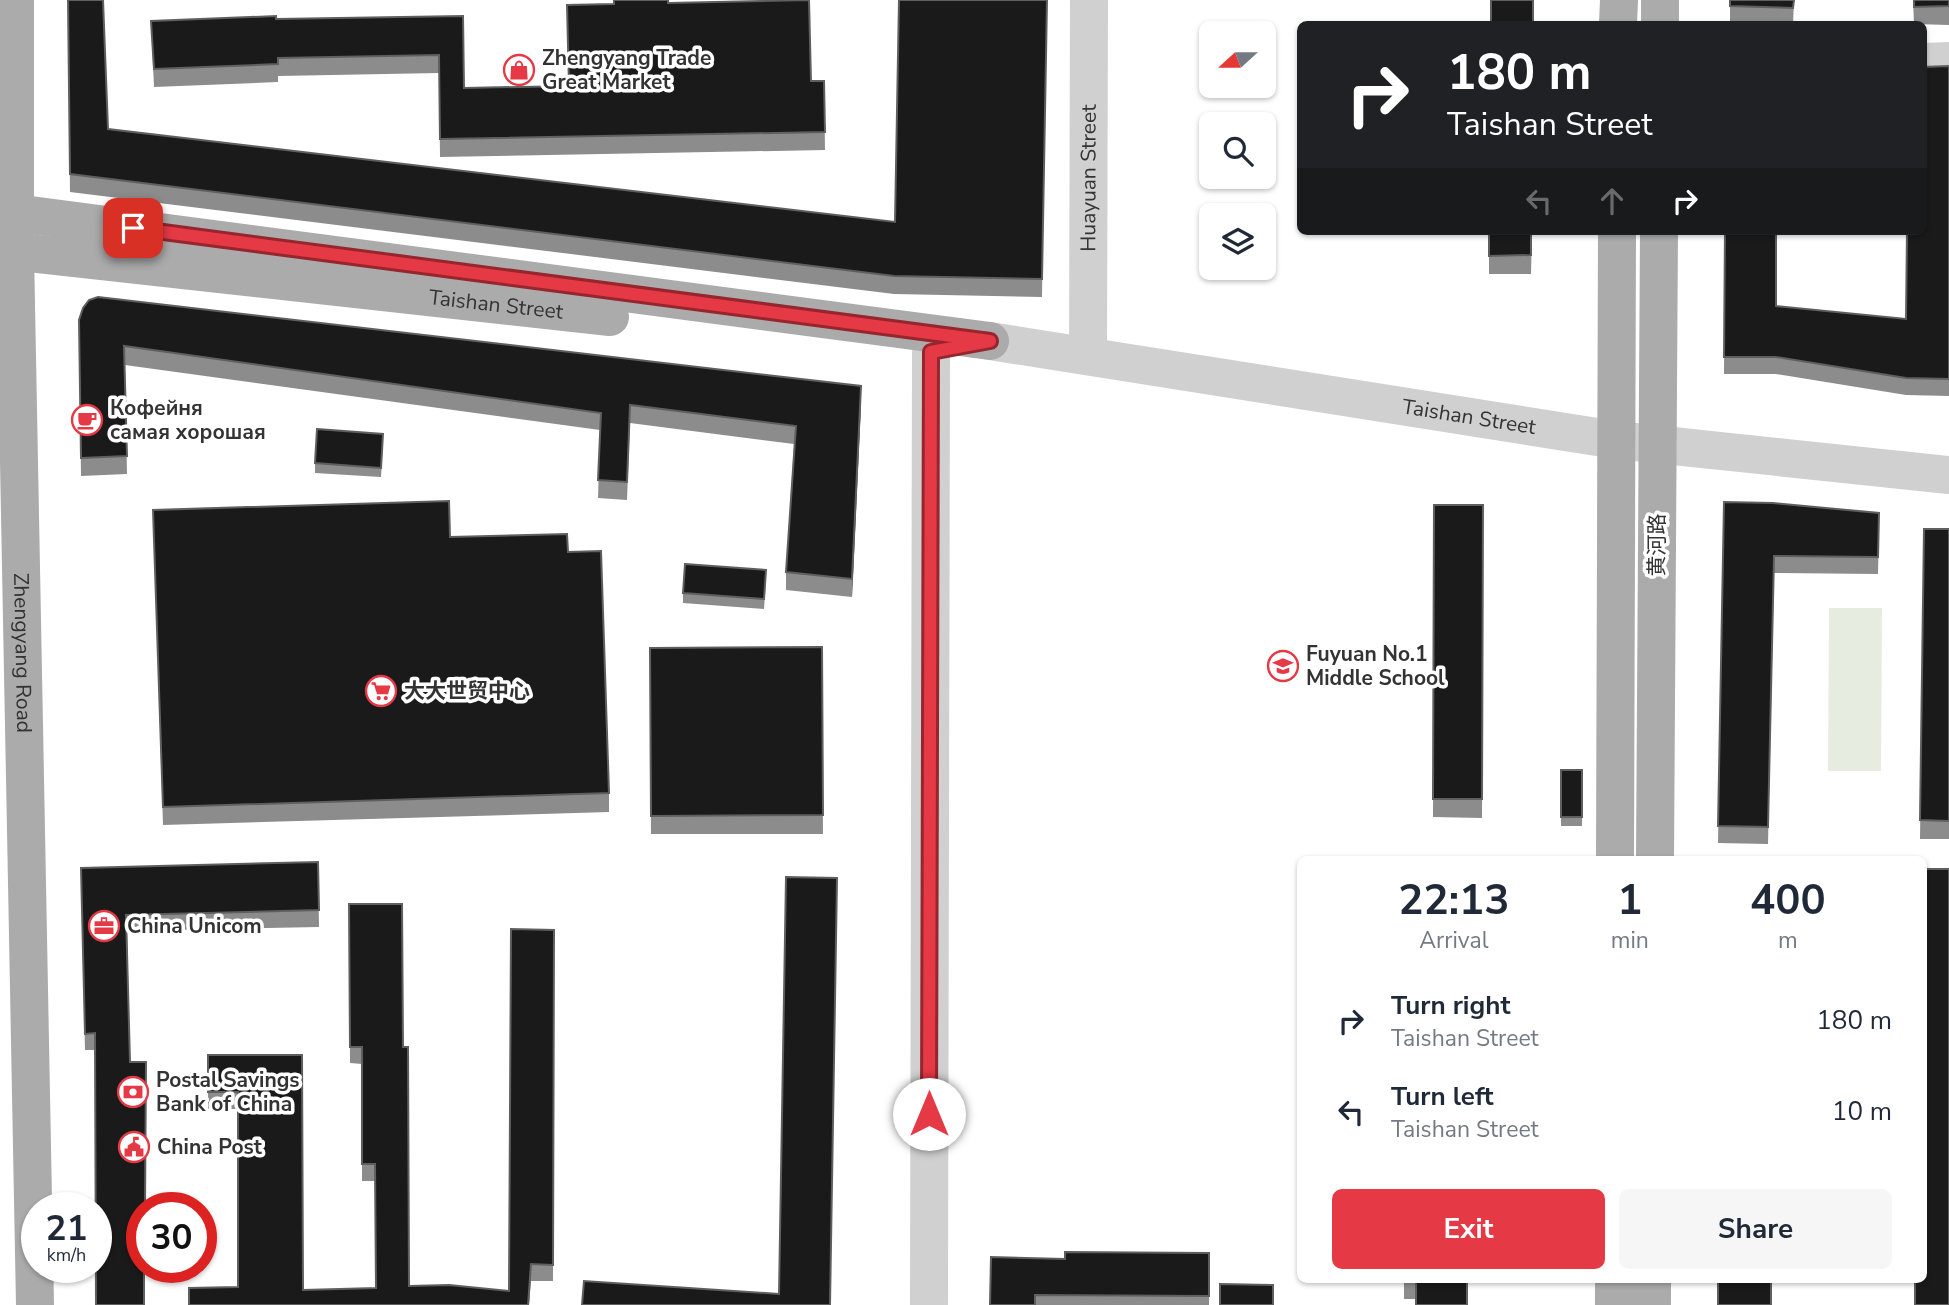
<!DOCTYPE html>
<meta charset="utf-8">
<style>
body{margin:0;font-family:"Nunito Sans","Noto Sans SC",sans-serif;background:#f6f6f7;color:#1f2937;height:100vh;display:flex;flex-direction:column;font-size:26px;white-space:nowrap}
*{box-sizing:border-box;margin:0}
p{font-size:23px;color:#747a83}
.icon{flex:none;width:38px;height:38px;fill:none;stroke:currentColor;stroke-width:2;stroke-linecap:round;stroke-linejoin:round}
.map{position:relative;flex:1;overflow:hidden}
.drawer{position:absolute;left:1297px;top:856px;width:630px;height:427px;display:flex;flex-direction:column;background:#fff;border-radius:10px;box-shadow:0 2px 5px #0004}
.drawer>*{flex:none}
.top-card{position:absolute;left:1297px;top:21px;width:630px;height:214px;border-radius:10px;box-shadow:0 2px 5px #0004;background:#202124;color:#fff;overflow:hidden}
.needle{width:46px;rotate:249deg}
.controls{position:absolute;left:1199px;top:21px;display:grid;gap:14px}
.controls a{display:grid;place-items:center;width:77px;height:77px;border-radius:10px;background:#fff;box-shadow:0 2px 5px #0004;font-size:35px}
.speed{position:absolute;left:21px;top:1192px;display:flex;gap:14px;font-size:35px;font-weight:700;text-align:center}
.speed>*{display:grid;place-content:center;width:91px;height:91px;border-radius:50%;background:#fff;box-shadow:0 2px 5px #0004;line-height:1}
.speed small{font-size:18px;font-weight:400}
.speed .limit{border:10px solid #d22;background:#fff;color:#111}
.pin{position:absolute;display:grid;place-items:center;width:60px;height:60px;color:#fff;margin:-30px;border-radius:14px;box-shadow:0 4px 10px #0006}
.me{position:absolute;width:77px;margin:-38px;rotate:0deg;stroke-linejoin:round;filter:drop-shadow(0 0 5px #0008)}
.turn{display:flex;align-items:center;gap:24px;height:147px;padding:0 35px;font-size:32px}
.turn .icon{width:91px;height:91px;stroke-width:2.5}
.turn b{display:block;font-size:49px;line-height:60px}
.lanes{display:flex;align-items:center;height:66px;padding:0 35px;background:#0003;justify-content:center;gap:35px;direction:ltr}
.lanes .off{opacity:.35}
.eta{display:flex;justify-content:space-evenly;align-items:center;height:119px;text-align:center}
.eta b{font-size:42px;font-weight:700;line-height:49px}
.action{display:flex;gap:14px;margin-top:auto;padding:14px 35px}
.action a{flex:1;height:80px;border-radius:10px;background:#e63946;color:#fff;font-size:28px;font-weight:700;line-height:80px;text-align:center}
.action a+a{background:#f6f6f7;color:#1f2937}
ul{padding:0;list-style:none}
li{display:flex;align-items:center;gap:21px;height:91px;padding:0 35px}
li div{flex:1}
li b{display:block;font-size:26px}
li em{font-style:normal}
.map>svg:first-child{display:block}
</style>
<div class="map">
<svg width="1949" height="1305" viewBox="0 0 1949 1305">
<rect width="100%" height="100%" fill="#fff"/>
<path fill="#e6ecdf" d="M 1829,608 L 1882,608 L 1881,771 L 1828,771 Z"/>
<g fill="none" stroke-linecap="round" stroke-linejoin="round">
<g stroke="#d0d0d0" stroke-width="38">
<path d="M 1923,62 L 1949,61"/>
<path id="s1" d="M 990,341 L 1616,440 L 1949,475"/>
<path id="s2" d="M 1088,355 L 1089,0"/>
<path d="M 929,1305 L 931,352"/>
</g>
<g stroke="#ababab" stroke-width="38">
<path id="s3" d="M 15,0 L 15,251 L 35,1305"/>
<path d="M 1618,24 L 1619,0"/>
<path d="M 1660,24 L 1660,0"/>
<path d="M 0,211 L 990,341"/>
<path id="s4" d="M 0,250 L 610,317"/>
<path d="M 1615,859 L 1617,231"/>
<path d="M 1655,859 L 1659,231"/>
<path d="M 1614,1305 L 1614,1279"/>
<path d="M 1652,1305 L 1652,1279"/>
</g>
</g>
<g fill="#8c8c8c">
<path d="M 68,0 L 108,129 L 895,222 L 1047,0 L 1042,297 L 894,294 L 70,192 Z"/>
<path d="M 1730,0 L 1794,0 L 1793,24 L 1730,24 Z"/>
<path d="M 1913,0 L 1949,0 L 1949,25 L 1914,24 Z"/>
<path d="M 668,3 L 811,81 L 824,81 L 825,150 L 440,157 L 439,73 L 278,76 L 278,82 L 154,87 L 151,21 L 463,16 L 464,88 L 569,86 L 613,4 Z"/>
<path d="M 1949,66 L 1949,396 L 1906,395 L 1776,374 L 1724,374 L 1725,231 L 1776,306 L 1906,319 Z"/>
<path d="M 1489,231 L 1532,231 L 1531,274 L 1489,274 Z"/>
<path d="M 79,320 L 861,404 L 852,597 L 786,590 L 786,572 L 794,444 L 630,423 L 627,500 L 598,498 L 600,430 L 125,365 L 127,474 L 81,476 Z"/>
<path d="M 383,443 L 381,477 L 315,473 L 315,463 Z"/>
<path d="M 1724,502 L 1879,531 L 1878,574 L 1774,573 L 1768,844 L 1718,843 Z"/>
<path d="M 1434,505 L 1483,505 L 1482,818 L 1433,817 Z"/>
<path d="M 153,510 L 450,537 L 568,552 L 609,793 L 609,812 L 163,825 Z"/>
<path d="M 1924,529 L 1949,529 L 1949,839 L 1920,839 Z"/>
<path d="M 766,580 L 764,609 L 683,603 L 683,593 Z"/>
<path d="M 822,647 L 823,834 L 651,834 L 650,648 Z"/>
<rect x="1561" y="770" width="21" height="56"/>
<path d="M 318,862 L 319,927 L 127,931 L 130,1062 L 95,1050 L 85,1050 L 81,884 Z"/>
<path d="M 349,904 L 403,1047 L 409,1286 L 509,1291 L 554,930 L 553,1281 L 531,1281 L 529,1305 L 189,1305 L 238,1287 L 238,1109 L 208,1109 L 208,1055 L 302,1055 L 303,1290 L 376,1288 L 375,1181 L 362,1181 L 362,1064 L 350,1063 Z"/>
<path d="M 1209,1253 L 1209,1305 L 990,1305 L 1065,1259 Z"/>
<path d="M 1404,1279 L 1468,1279 L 1416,1299 L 1404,1299 Z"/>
</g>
<g fill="#5f5f5f">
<path d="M 861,386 L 861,404 L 852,597 L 852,579 Z"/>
<path d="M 531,1264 L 529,1305 L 528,1305 Z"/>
</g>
<g fill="#1a1a1a" stroke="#5f5f5f" stroke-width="2">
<path d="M 68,0 L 103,0 L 108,129 L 895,222 L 899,0 L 1047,0 L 1042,279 L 894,276 L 70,174 Z"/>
<path d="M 614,0 L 668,0 L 668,3 L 809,0 L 811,81 L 824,81 L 825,132 L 440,139 L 439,55 L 278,58 L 278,64 L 154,69 L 151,21 L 276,16 L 276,19 L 463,16 L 464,88 L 569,86 L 567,5 L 614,4 Z"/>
<rect x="1491" y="0" width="42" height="24"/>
<path d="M 1730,0 L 1794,0 L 1793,8 L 1730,6 Z"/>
<path d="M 1914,0 L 1949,0 L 1949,6 L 1914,7 Z"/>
<path d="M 1949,66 L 1949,379 L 1906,378 L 1776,357 L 1724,357 L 1725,231 L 1776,231 L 1776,306 L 1906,319 L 1907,231 L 1923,231 L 1923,67 Z"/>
<path d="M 1489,231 L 1531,231 L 1531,255 L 1489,256 Z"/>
<path d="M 98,297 L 861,386 L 852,579 L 786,572 L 796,426 L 630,405 L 627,482 L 598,480 L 601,413 L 124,346 L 127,456 L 81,458 L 79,320 L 83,308 L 89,300 Z"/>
<path d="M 317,429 L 383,434 L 381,468 L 315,463 Z"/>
<path d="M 449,501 L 450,537 L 567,534 L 568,552 L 601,551 L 609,793 L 163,807 L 153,510 Z"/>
<path d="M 1724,502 L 1773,503 L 1879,513 L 1878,557 L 1774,556 L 1768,827 L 1718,826 Z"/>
<path d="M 1434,505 L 1483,505 L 1482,799 L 1433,799 Z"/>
<path d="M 1924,529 L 1949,529 L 1949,821 L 1920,820 Z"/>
<path d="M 685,564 L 766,570 L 764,599 L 683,593 Z"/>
<path d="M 822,647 L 823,815 L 651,816 L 650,648 Z"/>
<rect x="1561" y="770" width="21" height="47"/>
<path d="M 318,862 L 319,910 L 126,915 L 130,1062 L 146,1062 L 145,1208 L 142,1208 L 142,1267 L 144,1267 L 144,1305 L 96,1305 L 95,1033 L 85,1034 L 81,868 Z"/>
<path d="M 1923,869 L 1949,869 L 1949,1305 L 1915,1305 L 1915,1279 L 1923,1279 Z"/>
<path d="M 786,877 L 837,878 L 830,1305 L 582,1305 L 584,1281 L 779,1294 Z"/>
<path d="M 349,904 L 402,904 L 403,1047 L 408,1047 L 409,1286 L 449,1285 L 509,1291 L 511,929 L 554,930 L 553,1265 L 531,1264 L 528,1305 L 189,1305 L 189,1288 L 238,1287 L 238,1092 L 208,1092 L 208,1055 L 302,1055 L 303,1290 L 376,1288 L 375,1164 L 362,1164 L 362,1047 L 350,1047 Z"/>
<path d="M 1065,1252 L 1209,1253 L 1209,1296 L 1035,1295 L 1035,1305 L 990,1305 L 991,1257 L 1065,1259 Z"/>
<path d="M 1404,1279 L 1467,1279 L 1467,1305 L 1416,1305 L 1416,1281 L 1404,1281 Z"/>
<rect x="1718" y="1279" width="53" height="26"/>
<path d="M 1220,1284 L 1273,1285 L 1273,1305 L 1220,1305 Z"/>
</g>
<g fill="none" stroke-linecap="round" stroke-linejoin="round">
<g stroke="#96252e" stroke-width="18">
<path id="route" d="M 133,228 L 990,341 L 931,352 L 929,1114"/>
</g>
<use href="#route" stroke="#e63946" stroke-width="12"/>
</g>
<defs>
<g id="shop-ring" transform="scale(1.575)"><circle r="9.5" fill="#fff" stroke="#e63946" stroke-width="1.5"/><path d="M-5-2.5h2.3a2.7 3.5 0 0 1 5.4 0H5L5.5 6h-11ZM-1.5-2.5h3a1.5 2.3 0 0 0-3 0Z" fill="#e63946"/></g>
<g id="cafe-ring" transform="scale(1.575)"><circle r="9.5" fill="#fff" stroke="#e63946" stroke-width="1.5"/><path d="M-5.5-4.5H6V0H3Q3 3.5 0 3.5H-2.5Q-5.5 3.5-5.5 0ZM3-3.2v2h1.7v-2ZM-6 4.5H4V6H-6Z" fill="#e63946"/></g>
<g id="school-ring" transform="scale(1.575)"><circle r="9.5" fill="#fff" stroke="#e63946" stroke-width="1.5"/><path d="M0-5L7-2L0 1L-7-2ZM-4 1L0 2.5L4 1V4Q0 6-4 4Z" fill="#e63946"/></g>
<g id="supermarket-ring" transform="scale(1.575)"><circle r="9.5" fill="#fff" stroke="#e63946" stroke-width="1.5"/><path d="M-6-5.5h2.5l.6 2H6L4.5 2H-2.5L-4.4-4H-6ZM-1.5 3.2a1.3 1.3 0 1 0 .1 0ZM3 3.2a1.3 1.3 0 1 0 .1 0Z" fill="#e63946"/></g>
<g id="office-ring" transform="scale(1.575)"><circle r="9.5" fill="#fff" stroke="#e63946" stroke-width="1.5"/><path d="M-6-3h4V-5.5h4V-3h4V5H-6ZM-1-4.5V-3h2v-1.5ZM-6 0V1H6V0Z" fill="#e63946"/></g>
<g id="bank-ring" transform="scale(1.575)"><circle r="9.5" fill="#fff" stroke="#e63946" stroke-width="1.5"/><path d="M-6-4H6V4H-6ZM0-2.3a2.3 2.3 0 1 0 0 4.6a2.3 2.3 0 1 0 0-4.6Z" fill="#e63946"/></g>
<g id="civic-ring" transform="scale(1.575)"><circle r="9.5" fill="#fff" stroke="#e63946" stroke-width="1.5"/><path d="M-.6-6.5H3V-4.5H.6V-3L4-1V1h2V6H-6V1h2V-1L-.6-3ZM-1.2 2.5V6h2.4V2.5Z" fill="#e63946"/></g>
</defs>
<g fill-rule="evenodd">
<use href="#shop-ring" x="519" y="70"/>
<use href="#cafe-ring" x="87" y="420"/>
<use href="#school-ring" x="1283" y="666"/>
<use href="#supermarket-ring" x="381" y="691"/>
<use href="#office-ring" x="104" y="926"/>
<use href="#bank-ring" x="133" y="1092"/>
<use href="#civic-ring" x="134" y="1147"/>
</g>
<g text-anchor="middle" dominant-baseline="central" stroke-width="7" stroke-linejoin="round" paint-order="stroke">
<g font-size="21" font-weight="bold" fill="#333" stroke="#fff" text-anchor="start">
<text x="542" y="58">Zhengyang Trade<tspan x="542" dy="24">Great Market</tspan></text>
<text x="110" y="408">Кофейня<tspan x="110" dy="24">самая хорошая</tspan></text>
<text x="1306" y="654">Fuyuan No.1<tspan x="1306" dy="24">Middle School</tspan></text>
<text x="404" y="691">大大世贸中心</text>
<text x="127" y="926">China Unicom</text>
<text x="156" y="1080">Postal Savings<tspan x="156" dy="24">Bank of China</tspan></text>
<text x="157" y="1147">China Post</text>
</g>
<g font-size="21" fill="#333" stroke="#fff">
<text stroke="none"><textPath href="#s2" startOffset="177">Huayuan Street</textPath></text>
<text stroke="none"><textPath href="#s4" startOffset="499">Taishan Street</textPath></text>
<text stroke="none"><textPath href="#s1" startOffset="485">Taishan Street</textPath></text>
<text transform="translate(1657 545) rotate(-90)">黄河路</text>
<text stroke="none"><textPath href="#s3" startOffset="653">Zhengyang Road</textPath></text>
</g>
</g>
</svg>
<div class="controls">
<a><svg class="needle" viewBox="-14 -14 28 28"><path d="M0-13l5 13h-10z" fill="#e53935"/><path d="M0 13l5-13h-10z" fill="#747a83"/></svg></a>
<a><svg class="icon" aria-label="search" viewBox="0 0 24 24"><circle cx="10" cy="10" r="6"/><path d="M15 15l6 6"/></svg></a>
<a><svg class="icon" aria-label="layers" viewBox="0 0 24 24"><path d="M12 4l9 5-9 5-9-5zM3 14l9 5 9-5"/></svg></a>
</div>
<div class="speed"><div>21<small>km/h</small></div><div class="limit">30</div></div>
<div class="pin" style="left:133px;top:228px;background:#d93025"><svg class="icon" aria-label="arrive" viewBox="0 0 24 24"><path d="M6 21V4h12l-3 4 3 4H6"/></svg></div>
<svg class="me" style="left:929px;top:1114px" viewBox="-20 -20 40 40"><circle r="19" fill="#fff"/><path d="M0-13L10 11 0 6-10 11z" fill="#e63946"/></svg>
<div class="top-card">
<div class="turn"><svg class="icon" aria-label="right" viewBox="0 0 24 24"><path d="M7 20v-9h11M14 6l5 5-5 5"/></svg><div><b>180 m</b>Taishan Street</div></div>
<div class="lanes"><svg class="icon off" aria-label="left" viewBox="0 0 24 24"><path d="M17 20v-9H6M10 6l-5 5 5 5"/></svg><svg class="icon off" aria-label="ahead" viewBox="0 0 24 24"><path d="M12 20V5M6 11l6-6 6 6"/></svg><svg class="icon" aria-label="right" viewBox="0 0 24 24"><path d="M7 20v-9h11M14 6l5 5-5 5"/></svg></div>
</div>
<section class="drawer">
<div class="eta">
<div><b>22:13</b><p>Arrival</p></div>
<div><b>1</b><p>min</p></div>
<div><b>400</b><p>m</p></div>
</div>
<ul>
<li><svg class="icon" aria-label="right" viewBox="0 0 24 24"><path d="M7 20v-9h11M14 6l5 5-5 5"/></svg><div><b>Turn right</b><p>Taishan Street</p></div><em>180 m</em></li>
<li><svg class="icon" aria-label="left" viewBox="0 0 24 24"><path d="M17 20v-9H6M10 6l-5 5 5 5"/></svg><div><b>Turn left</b><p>Taishan Street</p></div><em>10 m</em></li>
</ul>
<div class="action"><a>Exit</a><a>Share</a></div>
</section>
</div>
